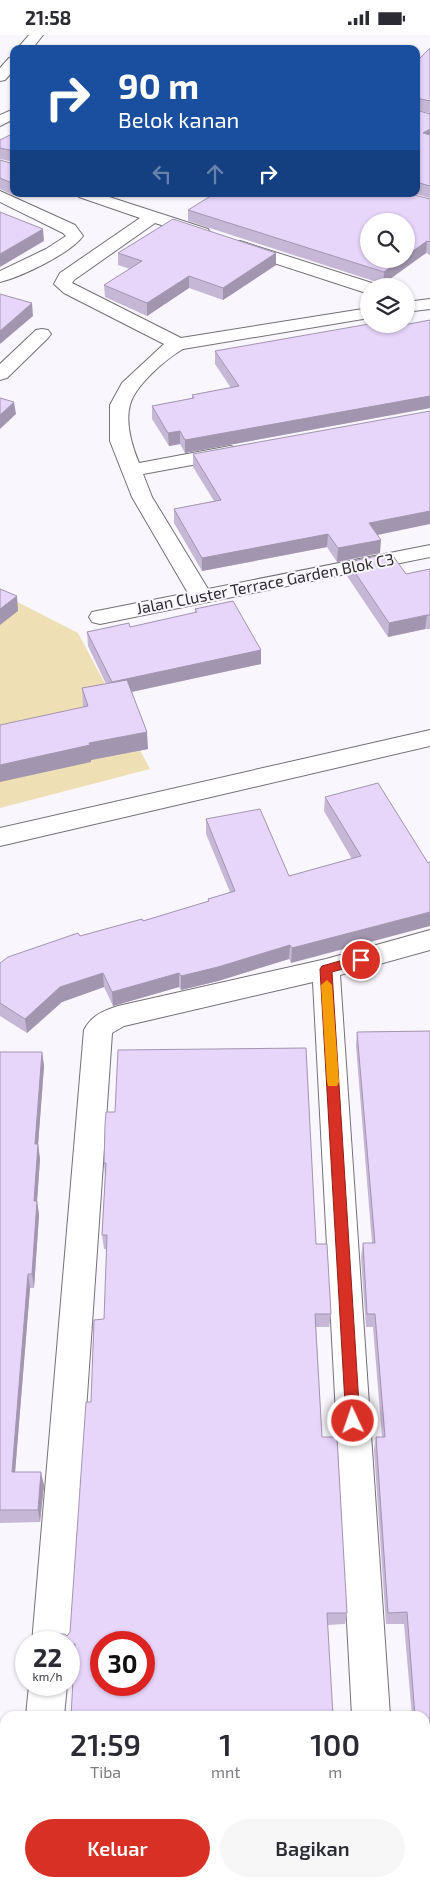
<!DOCTYPE html>
<html lang="id">
<style>
body{margin:0;font-family:"Exo 2",sans-serif;background:#f7f7f7;color:#2b2b33;height:100vh;display:flex;flex-direction:column;font-size:19px;white-space:nowrap}
*{box-sizing:border-box;margin:0}
p{font-size:16px;color:#7c7c81}
.icon{flex:none;width:28px;height:28px;fill:none;stroke:currentColor;stroke-width:2;stroke-linecap:round;stroke-linejoin:round}
.map{position:relative;flex:1;overflow:hidden}
.sheet{position:absolute;left:0px;top:1676px;width:430px;height:176px;display:flex;flex-direction:column;background:#fff;border-radius:15px 15px 0 0;box-shadow:0 1px 4px #0004}
.sheet>*{flex:none}
.banner{position:absolute;left:10px;top:10px;width:410px;height:152px;border-radius:10px;box-shadow:0 1px 4px #0004;background:#1a4fa0;color:#fff;overflow:hidden}
.controls{position:absolute;left:360px;top:178px;display:grid;gap:10px}
.controls a{display:grid;place-items:center;width:55px;height:55px;border-radius:50%;background:#fff;box-shadow:0 1px 4px #0004;font-size:25px}
.speed{position:absolute;left:15px;top:1596px;display:flex;gap:10px;font-size:25px;font-weight:700;text-align:center}
.speed>*{display:grid;place-content:center;width:65px;height:65px;border-radius:50%;background:#fff;box-shadow:0 1px 4px #0004;line-height:1}
.speed small{font-size:12px;font-weight:400}
.speed .limit{border:8px solid #d22;background:#fff;color:#111}
.pin{position:absolute;display:grid;place-items:center;width:42px;height:42px;color:#fff;margin:-21px;border:2px solid #fff;border-radius:50%;box-shadow:0 1px 5px #0007}
.me{position:absolute;width:55px;margin:-28px;rotate:357deg;stroke-linejoin:round;filter:drop-shadow(0 0 4px #0008)}
.turn{display:flex;align-items:center;gap:18px;height:105px;padding:0 25px;font-size:22px}
.turn .icon{width:65px;height:65px;stroke-width:2.5}
.turn b{display:block;font-size:35px;line-height:42px}
.lanes{display:flex;align-items:center;height:48px;padding:0 25px;background:#0003;justify-content:center;gap:25px;direction:ltr}
.lanes .off{opacity:.35}
.eta{display:flex;justify-content:space-evenly;align-items:center;height:85px;text-align:center}
.eta b{font-size:30px;font-weight:600;line-height:35px}
.cta{display:flex;gap:10px;margin-top:auto;padding:10px 25px}
.cta a{flex:1;height:58px;border-radius:30px;background:#d93025;color:#fff;font-size:20px;font-weight:600;line-height:58px;text-align:center}
.cta a+a{background:#f7f7f7;color:#2b2b33}
.status{display:flex;justify-content:space-between;align-items:center;height:35px;padding:0 25px;background:#fff;direction:ltr}
.status svg{height:14px;fill:currentColor}
.map>svg:first-child{display:block}
</style>
<div class="status"><b>21:58</b><svg viewBox="0 0 49 12"><path d="M0 12V9h3v3zM5 12V6h3v6zM10 12V3h3v9zM15 12V0h3v12zM26 1h20v11H26zM47 4h2v5h-2z"/></svg></div>
<div class="map">
<svg width="430" height="1852" viewBox="0 0 430 1852">
<rect width="100%" height="100%" fill="#f9f6fd"/>
<path fill="#eedfb5" d="M 0,558 L 78,598 L 150,734 L 0,773 Z"/>
<g fill="none" stroke-linecap="round" stroke-linejoin="round">
<g stroke="#737076" stroke-width="2">
<g id="minor">
<path d="M 29,0 L 43,0 L 32,14 L 17,14 Z"/>
<path d="M 14,22 L 14,35 L 5,45 L 0,46 L 0,33 L 9,23 Z"/>
<path d="M 14,74 L 14,84 L 0,91 L 0,80 Z"/>
<path d="M 0,156 L 75,190 L 83,201 C 71,218 21,242 0,247 L 0,236 L 46,214 L 66,201 L 63,198 L 0,167 Z"/>
<path d="M 77,159 L 100,159 L 208,194 L 210,198 L 208,202 L 202,203 L 155,188 L 74,245 L 72,248 L 181,303 L 369,273 L 369,283 L 183,314 C 166,324 135,350 130,370 C 125,388 132,411 139,428 L 230,411 L 237,413 L 240,417 L 237,421 L 230,423 L 143,439 L 152,462 L 208,554 L 430,510 L 430,522 L 100,589 L 92,587 L 89,582 L 92,577 L 188,558 L 132,462 L 110,406 L 110,370 L 122,348 L 164,309 L 64,258 L 54,249 L 60,238 L 140,183 L 79,162 Z"/>
<path d="M 240,206 L 375,249 L 377,251 L 369,251 L 369,258 L 363,257 L 234,215 L 231,211 L 234,207 Z"/>
<path d="M 430,264 L 430,274 L 406,277 L 406,267 Z"/>
<path d="M 42,294 L 48,295 L 51,299 L 48,303 L 7,343 L 0,345 L 0,329 L 36,295 Z"/>
<path d="M 430,695 L 430,711 L 0,811 L 0,793 Z"/>
<path d="M 430,895 L 430,915 L 340,940 L 390,1681 L 352,1681 L 313,947 L 124,991 L 112,998 L 70,1608 L 69,1610 L 69,1608 L 32,1608 L 84,995 C 92,980 103,976 118,971 L 326,924 Z"/>
<path d="M 29,1650 L 67,1650 L 64,1681 L 26,1681 Z"/>
<path d="M 13,1848 L 53,1848 L 53,1852 L 11,1852 Z"/>
<path d="M 361,1848 L 401,1848 L 403,1852 L 361,1852 Z"/>
</g>
</g>
<use href="#minor" fill="#fff" fill-rule="evenodd"/>
</g>
<g fill="#c7b7d7">
<path d="M 430,13 L 430,78 L 416,75 L 416,27 Z"/>
<path d="M 416,75 L 430,79 L 430,163 L 415,159 L 416,159 Z"/>
<path d="M 14,98 L 14,127 L 0,124 L 0,105 Z"/>
<path d="M 0,125 L 14,129 L 14,159 L 16,159 L 13,160 L 0,154 Z"/>
<path d="M 105,159 L 127,159 L 123,161 L 116,162 Z"/>
<path d="M 430,164 L 430,220 L 426,218 L 383,249 L 188,186 L 188,175 Z"/>
<path d="M 118,218 L 276,230 L 223,265 L 189,253 L 147,281 L 105,262 L 104,250 L 130,234 L 118,230 Z"/>
<path d="M 430,285 L 430,373 L 185,418 L 180,409 L 169,411 L 152,384 L 152,371 L 192,363 L 192,360 L 231,353 L 215,329 L 215,316 L 393,292 Z"/>
<path d="M 193,419 L 377,500 L 380,518 L 337,527 L 327,512 L 202,536 L 174,488 L 174,474 L 214,466 L 193,432 Z"/>
<path d="M 348,527 L 406,539 L 430,534 L 430,594 L 425,594 L 388,602 L 347,541 Z"/>
<path d="M 195,574 L 261,615 L 261,629 L 132,657 L 148,714 L 91,725 L 91,727 L 83,670 L 82,653 L 106,649 L 88,611 L 87,597 L 130,592 L 195,578 Z"/>
<path d="M 325,762 L 428,828 L 291,928 L 289,924 L 218,946 L 181,955 L 179,952 L 113,971 L 104,952 L 62,967 L 27,998 L 0,981 L 0,928 L 80,901 L 143,886 L 208,867 L 208,864 L 230,857 L 206,799 L 206,784 L 289,841 L 352,824 L 324,776 Z"/>
<path d="M 430,996 L 425,1848 L 425,1681 L 412,1681 L 404,1589 L 386,1589 L 374,1415 L 376,1402 L 382,1402 L 373,1292 L 366,1292 L 361,1222 L 363,1208 L 372,1208 L 356,1011 L 357,997 Z"/>
<path d="M 0,1017 L 42,1017 L 44,1031 L 38,1109 L 40,1124 L 37,1166 L 39,1180 L 34,1253 L 30,1253 L 15,1437 L 44,1450 L 40,1487 L 0,1488 Z"/>
<path d="M 105,1090 L 316,1209 L 331,1279 L 329,1292 L 316,1292 L 322,1402 L 347,1578 L 345,1589 L 328,1590 L 69,1621 L 69,1610 L 67,1601 L 70,1597 L 91,1367 L 104,1284 L 107,1214 L 104,1214 L 102,1200 L 105,1141 L 104,1128 Z"/>
</g>
<g fill="#a295af">
<path d="M 430,94 L 430,104 L 423,98 Z"/>
<path d="M 12,148 L 14,148 L 14,159 L 16,159 L 13,160 Z"/>
<path d="M 116,159 L 127,159 L 123,161 L 116,162 Z"/>
<path d="M 43,194 L 44,206 L 0,232 L 0,219 Z"/>
<path d="M 427,206 L 426,218 L 383,249 L 384,237 L 402,224 L 406,224 L 406,221 Z"/>
<path d="M 276,218 L 276,230 L 223,265 L 223,253 Z"/>
<path d="M 189,241 L 189,253 L 147,281 L 147,268 Z"/>
<path d="M 32,268 L 33,281 L 0,309 L 0,296 Z"/>
<path d="M 430,361 L 430,373 L 185,418 L 185,405 Z"/>
<path d="M 14,367 L 16,379 L 0,394 L 0,380 Z"/>
<path d="M 180,396 L 180,409 L 169,411 L 168,398 Z"/>
<path d="M 430,476 L 430,489 L 368,502 L 369,488 Z"/>
<path d="M 328,499 L 327,512 L 202,536 L 202,523 Z"/>
<path d="M 381,505 L 380,518 L 337,527 L 338,513 Z"/>
<path d="M 17,561 L 18,576 L 0,590 L 0,574 Z"/>
<path d="M 427,580 L 425,594 L 388,602 L 389,588 Z"/>
<path d="M 261,615 L 261,629 L 112,661 L 112,647 Z"/>
<path d="M 147,697 L 148,714 L 91,725 L 91,727 L 0,747 L 0,730 L 89,708 Z"/>
<path d="M 430,877 L 430,891 L 291,928 L 292,913 Z"/>
<path d="M 290,910 L 289,924 L 218,946 L 181,955 L 181,941 Z"/>
<path d="M 103,938 L 104,952 L 62,967 L 27,998 L 25,984 L 60,952 Z"/>
<path d="M 179,938 L 179,952 L 113,971 L 112,957 Z"/>
<path d="M 42,1017 L 44,1031 L 37,1124 L 35,1109 Z"/>
<path d="M 38,1109 L 40,1124 L 36,1180 L 34,1166 Z"/>
<path d="M 37,1166 L 39,1180 L 34,1253 L 32,1239 Z"/>
<path d="M 28,1239 L 30,1253 L 14,1450 L 12,1437 Z"/>
<path d="M 41,1437 L 44,1450 L 40,1487 L 38,1475 Z"/>
</g>
<g fill="#e7d5fa" stroke="#a295af" fill-rule="evenodd">
<path d="M 430,13 L 430,66 L 416,63 L 416,27 Z"/>
<path d="M 416,75 L 430,79 L 430,94 L 423,98 L 430,100 L 430,151 L 416,147 Z"/>
<path d="M 14,98 L 14,116 L 0,113 L 0,105 Z"/>
<path d="M 0,125 L 14,129 L 14,148 L 12,148 L 0,143 Z"/>
<path d="M 214,159 L 410,159 L 430,164 L 430,207 L 427,206 L 406,221 L 406,186 L 369,186 L 369,224 L 402,224 L 384,237 L 188,175 Z"/>
<path d="M 0,177 L 43,194 L 0,219 Z"/>
<path d="M 173,184 L 276,218 L 223,253 L 189,241 L 147,268 L 104,250 L 142,226 L 118,218 Z"/>
<path d="M 0,259 L 32,268 L 0,296 Z"/>
<path d="M 430,285 L 430,361 L 185,405 L 180,396 L 168,398 L 152,371 L 194,363 L 192,360 L 239,351 L 215,316 L 369,289 L 391,289 L 393,292 Z"/>
<path d="M 0,363 L 14,367 L 0,380 Z"/>
<path d="M 430,376 L 430,476 L 369,488 L 381,505 L 338,513 L 328,499 L 202,523 L 174,474 L 221,465 L 193,419 Z"/>
<path d="M 391,518 L 406,539 L 430,534 L 430,580 L 427,580 L 389,588 L 348,527 Z"/>
<path d="M 0,554 L 17,561 L 0,574 Z"/>
<path d="M 233,566 L 261,615 L 112,647 L 87,597 L 129,588 L 130,592 L 197,577 L 195,574 Z"/>
<path d="M 127,645 L 147,697 L 89,708 L 90,710 L 0,730 L 0,690 L 88,671 L 82,653 Z"/>
<path d="M 378,748 L 428,828 L 430,827 L 430,877 L 292,913 L 290,910 L 218,932 L 181,941 L 179,938 L 112,957 L 103,938 L 60,952 L 25,984 L 0,968 L 0,928 L 8,922 L 78,898 L 80,901 L 142,884 L 143,886 L 209,866 L 208,864 L 235,856 L 206,784 L 260,774 L 289,841 L 361,821 L 325,762 Z"/>
<path d="M 430,996 L 430,1852 L 401,1852 L 401,1848 L 425,1848 L 425,1681 L 415,1681 L 407,1577 L 388,1578 L 376,1402 L 385,1402 L 375,1279 L 367,1279 L 363,1208 L 375,1208 L 357,997 Z"/>
<path d="M 306,1013 L 316,1209 L 327,1209 L 331,1279 L 315,1279 L 322,1402 L 337,1402 L 347,1578 L 327,1578 L 333,1681 L 71,1681 L 75,1609 L 69,1610 L 69,1608 L 55,1608 L 56,1599 L 65,1599 L 67,1601 L 70,1597 L 86,1367 L 91,1367 L 94,1285 L 104,1284 L 107,1200 L 102,1200 L 106,1128 L 104,1128 L 105,1090 L 106,1077 L 115,1077 L 118,1015 ZM 101,1608 L 144,1608 L 144,1650 L 101,1650 Z"/>
<path d="M 0,1017 L 42,1017 L 35,1109 L 38,1109 L 34,1166 L 37,1166 L 32,1239 L 28,1239 L 12,1437 L 41,1437 L 38,1475 L 0,1475 Z"/>
<rect x="219" y="1848" width="119" height="4"/>
</g>
<path fill="#d93025" stroke="#8d1f18" d="M 361,920 L 366,925 L 365,928 L 332,937 L 360,1386 L 358,1391 L 353,1393 L 348,1391 L 346,1386 L 320,934 L 322,931 Z"/>
<path fill="#f59e0b" d="M 327,945 L 332,950 L 339,1047 L 337,1051 L 328,1051 L 327,1047 L 321,950 Z"/>
<g text-anchor="middle" dominant-baseline="central" stroke-width="4" stroke-linejoin="round" paint-order="stroke">
<g font-size="16" fill="#2c2b2d" stroke="#f9f6fd">
<text transform="translate(265 548) rotate(-11)">Jalan Cluster Terrace Garden Blok C3</text>
</g>
</g>
</svg>
<div class="controls">
<a><svg class="icon" aria-label="search" viewBox="0 0 24 24"><circle cx="10" cy="10" r="6"/><path d="M15 15l6 6"/></svg></a>
<a><svg class="icon" aria-label="layers" viewBox="0 0 24 24"><path d="M12 4l9 5-9 5-9-5zM3 14l9 5 9-5"/></svg></a>
</div>
<div class="speed"><div>22<small>km/h</small></div><div class="limit">30</div></div>
<div class="pin" style="left:361px;top:925px;background:#d93025"><svg class="icon" aria-label="arrive" viewBox="0 0 24 24"><path d="M6 21V4h12l-3 4 3 4H6"/></svg></div>
<svg class="me" style="left:353px;top:1386px" viewBox="-20 -20 40 40"><circle r="17" fill="#d93025" stroke="#fff" stroke-width="3"/><path d="M0-11L8 9 0 5-8 9z" fill="#fff"/></svg>
<div class="banner">
<div class="turn"><svg class="icon" aria-label="right" viewBox="0 0 24 24"><path d="M7 20v-9h11M14 6l5 5-5 5"/></svg><div><b>90 m</b>Belok kanan</div></div>
<div class="lanes"><svg class="icon off" aria-label="left" viewBox="0 0 24 24"><path d="M17 20v-9H6M10 6l-5 5 5 5"/></svg><svg class="icon off" aria-label="ahead" viewBox="0 0 24 24"><path d="M12 20V5M6 11l6-6 6 6"/></svg><svg class="icon" aria-label="right" viewBox="0 0 24 24"><path d="M7 20v-9h11M14 6l5 5-5 5"/></svg></div>
</div>
<section class="sheet">
<div class="eta">
<div><b>21:59</b><p>Tiba</p></div>
<div><b>1</b><p>mnt</p></div>
<div><b>100</b><p>m</p></div>
</div>
<div class="cta"><a>Keluar</a><a>Bagikan</a></div>
</section>
</div>
